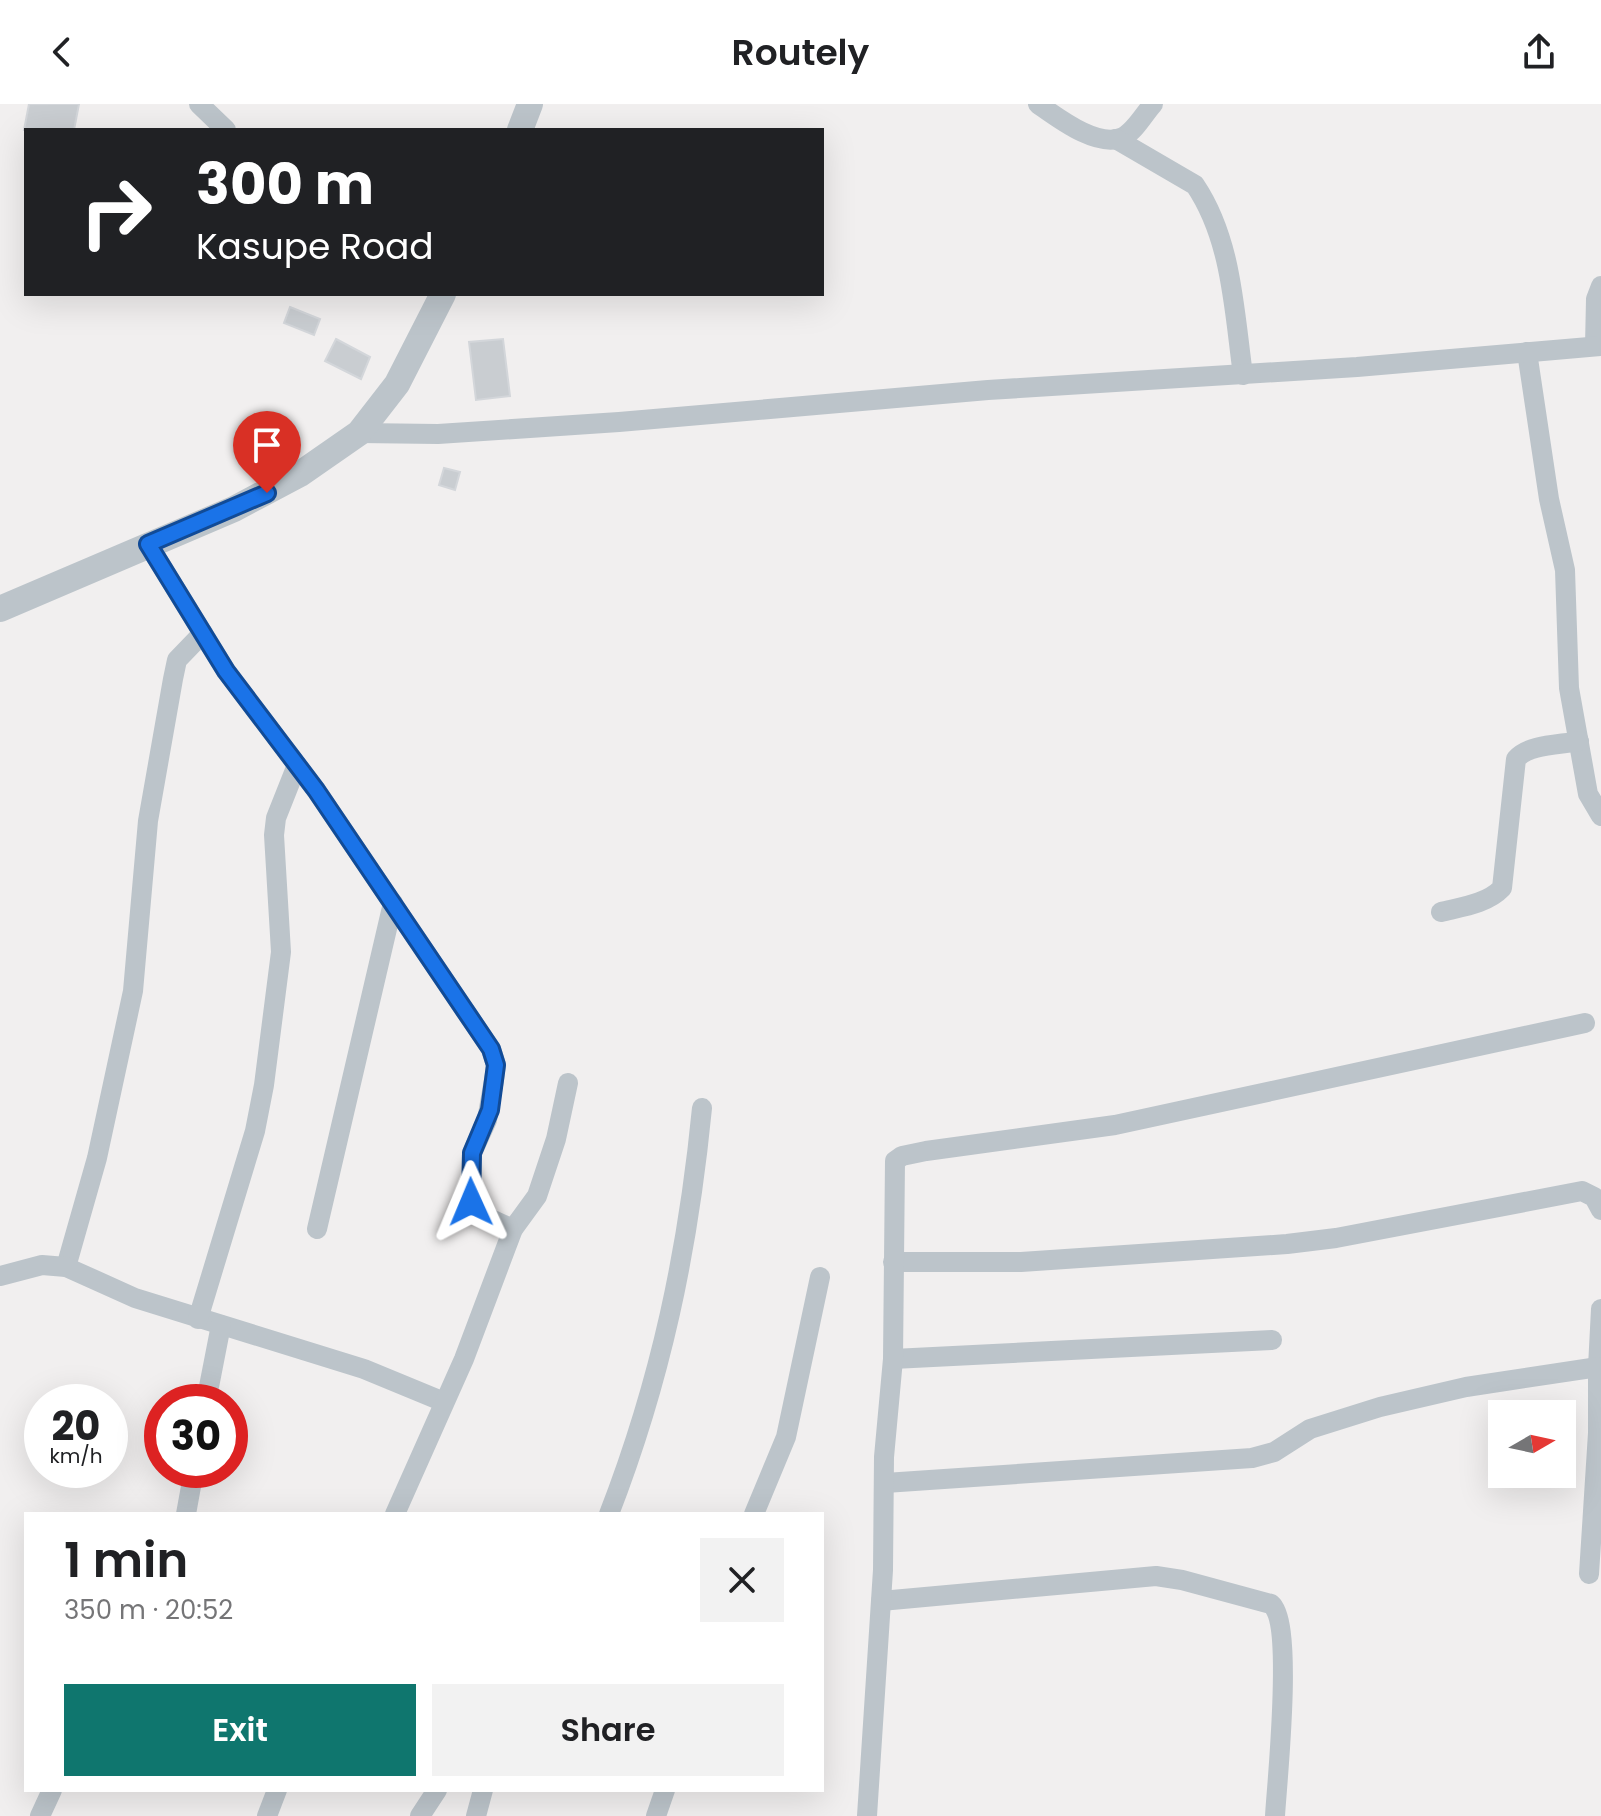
<!DOCTYPE html>
<meta charset="utf-8">
<style>
body{margin:0;font-family:Poppins,sans-serif;background:#f2f2f2;color:#202124;height:100vh;display:flex;flex-direction:column;font-size:30px;white-space:nowrap}
*{box-sizing:border-box;margin:0}
p{font-size:26px;color:#757577}
.icon{flex:none;width:44px;height:44px;fill:none;stroke:currentColor;stroke-width:2;stroke-linecap:round;stroke-linejoin:round}
.map{position:relative;flex:1;overflow:hidden}
.panel{position:absolute;left:24px;top:1408px;width:800px;height:280px;display:flex;flex-direction:column;background:#fff;border-radius:0px;box-shadow:0 8px 32px #0002}
.panel>*{flex:none}
.hud{position:absolute;left:24px;top:24px;width:800px;height:168px;border-radius:0px;box-shadow:0 8px 32px #0002;background:#202124;color:#fff;overflow:hidden}
.needle{width:52px;rotate:81deg}
.tools{position:absolute;left:1488px;top:1296px;display:grid;gap:16px}
.tools a{display:grid;place-items:center;width:88px;height:88px;border-radius:0px;background:#fff;box-shadow:0 8px 32px #0002;font-size:40px}
.speed{position:absolute;left:24px;top:1280px;display:flex;gap:16px;font-size:40px;font-weight:700;text-align:center}
.speed>*{display:grid;place-content:center;width:104px;height:104px;border-radius:50%;background:#fff;box-shadow:0 8px 32px #0002;line-height:1}
.speed small{font-size:20px;font-weight:400}
.speed .limit{border:12px solid #d22;background:#fff;color:#111}
.pin{position:absolute;display:grid;place-items:center;width:68px;height:68px;color:#fff;margin:-82px -34px;border-radius:50% 50% 50% 0;rotate:-45deg;box-shadow:0 0 8px #0007}
.pin .icon{rotate:45deg}
.me{position:absolute;width:88px;margin:-44px;rotate:359deg;stroke-linejoin:round;filter:drop-shadow(0 0 6px #0008)}
.turn{display:flex;align-items:center;gap:28px;height:168px;padding:0 40px;font-size:36px}
.turn .icon{width:104px;height:104px;stroke-width:2.5}
.turn b{display:block;font-size:56px;line-height:68px}
.round{display:grid;place-items:center;flex:none;width:84px;height:84px;border-radius:0px;background:#f2f2f2}
.head{display:flex;align-items:center;justify-content:space-between;height:136px;padding:0 40px}
h1{font-size:48px;font-weight:600;line-height:60px}
.action{display:flex;gap:16px;margin-top:auto;padding:16px 40px}
.action a{flex:1;height:92px;border-radius:0px;background:#0f766e;color:#fff;font-size:32px;font-weight:600;line-height:92px;text-align:center}
.action a+a{background:#f2f2f2;color:#202124}
header{display:flex;justify-content:space-between;align-items:center;height:104px;padding:0 40px;background:#fff;font-size:36px;font-weight:600}
.map>svg:first-child{display:block}
</style>
<header><svg class="icon" aria-label="back" viewBox="0 0 24 24"><path d="M15 5l-7 7 7 7"/></svg>Routely<svg class="icon" aria-label="share" viewBox="0 0 24 24"><path d="M12 15V3M7 8l5-5 5 5M5 13v7h14v-7"/></svg></header>
<div class="map">
<svg width="1601" height="1712" viewBox="0 0 1601 1712">
<rect width="100%" height="100%" fill="#f1efef"/>
<g fill="#c9cdd1" stroke="#d3d6da" stroke-width="2">
<path d="M 29,0 L 79,0 L 74,26 L 24,26 Z"/>
<path d="M 290,203 L 320,215 L 314,231 L 284,219 Z"/>
<path d="M 336,235 L 370,253 L 361,275 L 325,257 Z"/>
<path d="M 503,235 L 510,292 L 476,296 L 469,238 Z"/>
<path d="M 444,364 L 460,368 L 455,386 L 439,381 Z"/>
</g>
<g fill="none" stroke-linecap="round" stroke-linejoin="round">
<g stroke="#bcc4ca" stroke-width="20">
<path d="M 199,0 L 226,26"/>
<path d="M 1038,0 C 1058,14 1098,45 1123,33 C 1135,27 1144,10 1153,0"/>
<path d="M 1116,35 L 1195,81 C 1232,136 1234,206 1243,271"/>
<path d="M 1595,242 L 1596,195 L 1601,182"/>
<path d="M 1527,248 L 1549,395 L 1565,466 L 1569,584 L 1588,690 L 1601,712"/>
<path d="M 359,329 L 438,330 L 619,318 L 988,286 L 1357,263 L 1601,242"/>
<path d="M 148,440 L 226,567 L 316,686 L 491,945 L 496,961 L 494,976 L 487,1016 L 472,1049 L 471,1098 L 480,1110 L 513,1125"/>
<path d="M 1441,808 C 1461,803 1487,800 1502,784 L 1516,655 C 1529,640 1560,641 1579,637"/>
<path d="M 317,1125 L 393,799"/>
<path d="M 893,1158 L 1021,1158 L 1287,1140 L 1336,1134 L 1582,1087 L 1594,1093 L 1601,1106"/>
<path d="M 66,1163 L 97,1054 L 133,887 L 148,717 L 173,575 L 177,556 L 203,529"/>
<path d="M 0,1172 L 42,1161 L 66,1163 L 135,1194 L 364,1265 L 444,1298"/>
<path d="M 198,1215 L 255,1027 L 264,981 L 281,848 L 274,731 L 276,714 L 297,661"/>
<path d="M 893,1255 L 1272,1236"/>
<path d="M 1598,1263 L 1601,1205"/>
<path d="M 206,1298 L 221,1221"/>
<path d="M 885,1379 L 1252,1354 L 1274,1348 L 1310,1325 L 1380,1303 L 1466,1283 L 1598,1263 L 1598,1329"/>
<path d="M 186,1410 L 194,1366"/>
<path d="M 395,1410 L 464,1255 L 513,1125 L 537,1092 L 556,1035 L 568,979"/>
<path d="M 609,1410 C 661,1276 688,1147 702,1004"/>
<path d="M 754,1410 L 786,1333 L 820,1173"/>
<path d="M 1589,1470 L 1598,1329 L 1601,1328"/>
<path d="M 881,1497 L 1156,1472 L 1182,1476 L 1271,1500 C 1294,1519 1277,1677 1275,1712"/>
<path d="M 40,1712 L 52,1686"/>
<path d="M 267,1712 L 277,1686"/>
<path d="M 420,1712 L 437,1686"/>
<path d="M 476,1712 L 483,1686"/>
<path d="M 656,1712 L 665,1686"/>
<path d="M 867,1712 L 883,1466 L 884,1353 L 893,1255 L 895,1057 L 902,1052 L 926,1047 L 1115,1021 L 1585,919"/>
</g>
<g stroke="#bcc4ca" stroke-width="26">
<path d="M 520,26 L 530,0"/>
<path d="M 0,505 L 234,405 L 300,370 L 359,329 L 397,280 L 443,190"/>
</g>
</g>
<g fill="none" stroke-linecap="round" stroke-linejoin="round">
<g stroke="#114b97" stroke-width="20">
<path id="route" d="M 267,389 L 148,440 L 226,567 L 316,686 L 491,945 L 496,961 L 490,1006 L 472,1049 L 471,1098"/>
</g>
<use href="#route" stroke="#1a73e8" stroke-width="14"/>
</g>
</svg>
<div class="tools">
<a><svg class="needle" viewBox="-14 -14 28 28"><path d="M0-13l5 13h-10z" fill="#e53935"/><path d="M0 13l5-13h-10z" fill="#757577"/></svg></a>
</div>
<div class="speed"><div>20<small>km/h</small></div><div class="limit">30</div></div>
<div class="pin" style="left:267px;top:389px;background:#d93025"><svg class="icon" aria-label="arrive" viewBox="0 0 24 24"><path d="M6 21V4h12l-3 4 3 4H6"/></svg></div>
<svg class="me" style="left:471px;top:1098px" viewBox="-20 -20 40 40"><path d="M0-17L14 15 0 8-14 15z" fill="#1a73e8" stroke="#fff" stroke-width="4"/></svg>
<div class="hud">
<div class="turn"><svg class="icon" aria-label="right" viewBox="0 0 24 24"><path d="M7 20v-9h11M14 6l5 5-5 5"/></svg><div><b>300 m</b>Kasupe Road</div></div>
</div>
<section class="panel">
<div class="head"><div><h1>1 min</h1><p>350 m · 20:52</p></div><a class="round"><svg class="icon" aria-label="close" viewBox="0 0 24 24"><path d="M6 6l12 12M18 6L6 18"/></svg></a></div>
<div class="action"><a>Exit</a><a>Share</a></div>
</section>
</div>
